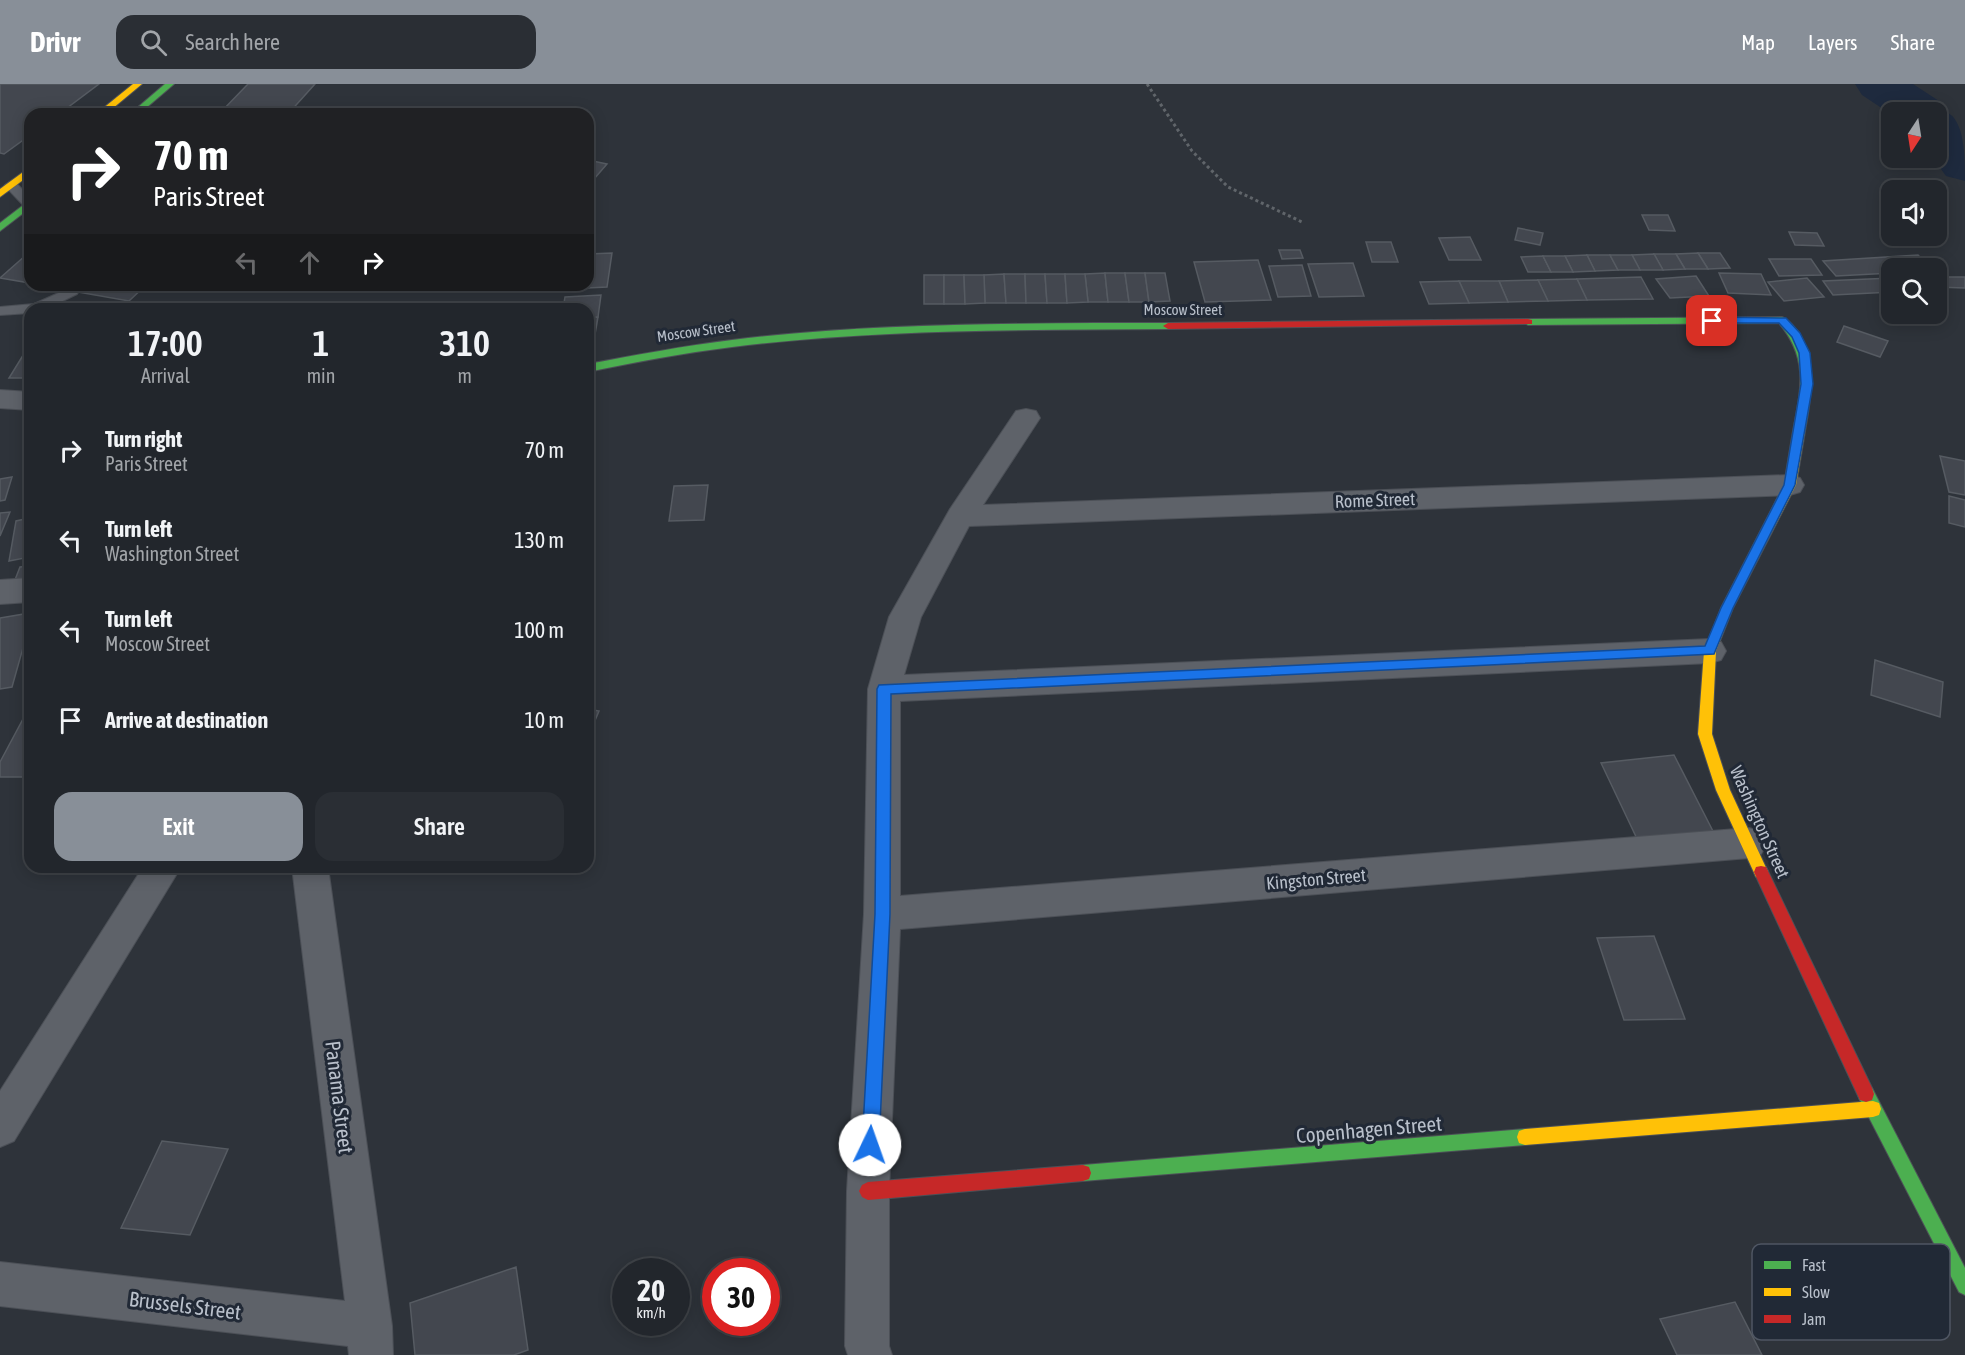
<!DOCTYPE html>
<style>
body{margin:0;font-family:"Asap Condensed",sans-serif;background:#2a2e34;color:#f1f3f6;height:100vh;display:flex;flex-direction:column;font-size:22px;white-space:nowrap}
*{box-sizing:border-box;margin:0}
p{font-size:20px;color:#a2a5a9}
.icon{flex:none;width:33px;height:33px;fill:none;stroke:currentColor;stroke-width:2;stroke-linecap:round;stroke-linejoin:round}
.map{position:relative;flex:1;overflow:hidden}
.details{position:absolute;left:24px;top:219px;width:570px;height:570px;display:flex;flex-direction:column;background:#22262c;border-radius:18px;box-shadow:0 3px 15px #0003,0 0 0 2px #3f4348}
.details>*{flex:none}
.hud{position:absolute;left:24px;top:24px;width:570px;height:183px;border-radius:18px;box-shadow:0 3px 15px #0003,0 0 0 2px #3f4348;background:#202124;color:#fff;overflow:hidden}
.needle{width:39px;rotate:192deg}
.tools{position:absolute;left:1881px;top:18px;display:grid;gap:12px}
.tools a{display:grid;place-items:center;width:66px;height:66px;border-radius:12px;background:#22262c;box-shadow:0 3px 15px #0003,0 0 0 2px #3f4348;font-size:30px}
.speed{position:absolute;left:612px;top:1174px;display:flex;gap:12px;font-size:30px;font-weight:700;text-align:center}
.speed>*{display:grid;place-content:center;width:78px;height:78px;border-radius:50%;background:#22262c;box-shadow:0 3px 15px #0003,0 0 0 2px #3f4348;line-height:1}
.speed small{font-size:15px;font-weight:400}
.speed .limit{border:9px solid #d22;background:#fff;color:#111}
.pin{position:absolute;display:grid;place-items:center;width:51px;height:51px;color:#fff;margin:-26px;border-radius:12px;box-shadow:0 3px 9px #0006}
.me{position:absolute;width:66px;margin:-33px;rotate:3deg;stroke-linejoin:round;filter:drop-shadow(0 0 4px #0008)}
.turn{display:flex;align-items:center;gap:21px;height:126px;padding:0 30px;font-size:27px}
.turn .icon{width:78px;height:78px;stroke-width:2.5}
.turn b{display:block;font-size:42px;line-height:51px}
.lanes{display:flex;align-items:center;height:57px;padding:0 30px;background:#0003;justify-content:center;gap:30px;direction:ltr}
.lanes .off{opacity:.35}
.eta{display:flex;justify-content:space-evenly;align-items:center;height:102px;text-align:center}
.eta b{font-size:36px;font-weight:600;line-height:42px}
.action{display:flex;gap:12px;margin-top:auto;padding:12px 30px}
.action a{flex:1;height:69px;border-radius:18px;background:#888f98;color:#fff;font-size:24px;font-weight:600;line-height:69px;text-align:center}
.action a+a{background:#2a2e34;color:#f1f3f6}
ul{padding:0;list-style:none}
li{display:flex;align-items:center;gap:18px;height:90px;padding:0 30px}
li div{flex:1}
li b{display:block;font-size:22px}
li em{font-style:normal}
header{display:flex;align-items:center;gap:36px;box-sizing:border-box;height:84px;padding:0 30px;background:#888f98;color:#fff}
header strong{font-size:28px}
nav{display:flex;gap:33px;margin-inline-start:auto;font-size:21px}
.search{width:420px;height:54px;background:#2a2e34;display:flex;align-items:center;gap:15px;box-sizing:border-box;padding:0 21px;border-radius:18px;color:#a2a5a9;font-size:22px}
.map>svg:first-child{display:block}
</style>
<header>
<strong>Drivr</strong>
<div class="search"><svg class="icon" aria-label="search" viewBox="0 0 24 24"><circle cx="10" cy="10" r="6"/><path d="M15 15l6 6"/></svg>Search here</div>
<nav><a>Map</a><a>Layers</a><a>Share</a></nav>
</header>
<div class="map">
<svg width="1965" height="1271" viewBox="0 0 1965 1271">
<rect width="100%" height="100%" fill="#2e333a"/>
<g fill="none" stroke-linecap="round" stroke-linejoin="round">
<path fill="#1e2a3e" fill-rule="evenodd" d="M 1855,0 L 1913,0 L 1939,17 L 1946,28 C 1965,35 1965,75 1965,97 L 1946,92 L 1933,74 L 1936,74 L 1936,28 L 1892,28 L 1892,31 L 1862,11 Z"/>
</g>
<g fill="#43474f" stroke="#565b62" stroke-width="1.5">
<path d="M 0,0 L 99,0 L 59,30 L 30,30 L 30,51 L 4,70 L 0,69 Z"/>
<path d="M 248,0 L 315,0 L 288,30 L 219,30 Z"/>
<path d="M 588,76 L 607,80 L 588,102 Z"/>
<path d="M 1642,131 L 1668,131 L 1675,147 L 1649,146 Z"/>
<path d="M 1518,144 L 1543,149 L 1540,161 L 1515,156 Z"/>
<path d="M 1789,148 L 1817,149 L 1824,162 L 1795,161 Z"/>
<path d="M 1470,153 L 1481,176 L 1449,176 L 1439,154 Z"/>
<path d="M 1366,158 L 1391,158 L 1398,178 L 1372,178 Z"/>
<path d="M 1279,166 L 1300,166 L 1303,174 L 1282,175 Z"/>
<path d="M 612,169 L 607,203 L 566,205 L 566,201 L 588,201 L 588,170 Z"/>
<path d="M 1698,169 L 1720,169 L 1730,184 L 1708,185 Z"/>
<path d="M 1698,169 L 1708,185 L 1685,185 L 1676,170 Z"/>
<path d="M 1654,170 L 1676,170 L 1685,185 L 1663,186 Z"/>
<path d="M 1654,170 L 1663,186 L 1640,186 L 1632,171 Z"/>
<path d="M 26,171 L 30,172 L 30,199 L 0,194 Z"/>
<path d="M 1587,171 L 1610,171 L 1618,186 L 1595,187 Z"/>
<path d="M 1587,171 L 1595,187 L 1573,188 L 1565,172 Z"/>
<path d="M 1610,171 L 1632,171 L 1640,186 L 1618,186 Z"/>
<path d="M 1918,171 L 1930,184 L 1892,184 L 1892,189 L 1836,192 L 1823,177 Z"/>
<path d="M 1543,172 L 1551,188 L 1528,188 L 1521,173 Z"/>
<path d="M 1543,172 L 1565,172 L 1573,188 L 1551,188 Z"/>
<path d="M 1769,175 L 1811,175 L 1822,191 L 1779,192 Z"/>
<path d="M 1258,176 L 1271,216 L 1205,218 L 1194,178 Z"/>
<path d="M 1353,179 L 1364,212 L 1319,213 L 1308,180 Z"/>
<path d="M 1302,181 L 1311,212 L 1278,213 L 1269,182 Z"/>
<path d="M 1105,189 L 1108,218 L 1088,218 L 1085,190 Z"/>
<path d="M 1105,189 L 1125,189 L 1129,218 L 1108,218 Z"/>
<path d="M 1125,189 L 1145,189 L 1149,218 L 1129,218 Z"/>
<path d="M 1145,189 L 1165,189 L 1170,217 L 1149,218 Z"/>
<path d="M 1719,189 L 1761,190 L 1771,211 L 1728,209 Z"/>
<path d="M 1004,190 L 1006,219 L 985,219 L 984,191 Z"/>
<path d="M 1004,190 L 1025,190 L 1026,219 L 1006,219 Z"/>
<path d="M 1025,190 L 1045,190 L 1047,219 L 1026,219 Z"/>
<path d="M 1045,190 L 1065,190 L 1067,219 L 1047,219 Z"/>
<path d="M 1065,190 L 1085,190 L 1088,218 L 1067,219 Z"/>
<rect x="924" y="191" width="20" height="29"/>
<path d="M 944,191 L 964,191 L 965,220 L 944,220 Z"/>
<path d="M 964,191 L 984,191 L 985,219 L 965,220 Z"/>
<path d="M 1696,192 L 1709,212 L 1670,214 L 1656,195 Z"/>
<path d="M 1641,193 L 1653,215 L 1587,216 L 1577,195 Z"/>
<path d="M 1936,193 L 1965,193 L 1965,204 L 1936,203 Z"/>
<path d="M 1807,194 L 1824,213 L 1784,217 L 1768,198 Z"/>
<path d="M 1892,194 L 1892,208 L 1833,211 L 1823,197 Z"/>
<path d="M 1577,195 L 1587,216 L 1548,217 L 1538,196 Z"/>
<path d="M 1538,196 L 1548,217 L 1508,218 L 1499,197 Z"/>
<path d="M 1459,197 L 1499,197 L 1508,218 L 1469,219 Z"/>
<path d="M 1459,197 L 1469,219 L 1429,220 L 1420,198 Z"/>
<path d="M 38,201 L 146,201 L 129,217 Z"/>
<path d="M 601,211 L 598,233 L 588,234 L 588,225 L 563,225 L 565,213 Z"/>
<path d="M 598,233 L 594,256 L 588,256 L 588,234 Z"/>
<path d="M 1844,242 L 1888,257 L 1880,273 L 1837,258 Z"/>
<path d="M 30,260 L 30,294 L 9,294 Z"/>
<path d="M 1940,372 L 1965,377 L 1965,411 L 1949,408 Z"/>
<path d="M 12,393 L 5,416 L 0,417 L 0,395 Z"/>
<path d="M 708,401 L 704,436 L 669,437 L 674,402 Z"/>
<path d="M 1949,412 L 1965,416 L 1965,443 L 1949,439 Z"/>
<path d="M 10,428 L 0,452 L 0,429 Z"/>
<path d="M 30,434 L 30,473 L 9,477 L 16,437 Z"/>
<path d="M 30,482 L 30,500 L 13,501 L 20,483 Z"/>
<path d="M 30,529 L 30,539 L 12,603 L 0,605 L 0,534 Z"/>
<path d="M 1875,576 L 1943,598 L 1940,633 L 1871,611 Z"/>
<path d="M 588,625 L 599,627 L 588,653 Z"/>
<path d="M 23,635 L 30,635 L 30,693 L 0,693 L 0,678 Z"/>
<path d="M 1674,671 L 1715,751 L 1639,759 L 1601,679 Z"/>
<path d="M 1654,852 L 1685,935 L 1624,936 L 1597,854 Z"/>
<path d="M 162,1057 L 228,1065 L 190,1151 L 121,1144 Z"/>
<path d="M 516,1183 L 528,1266 L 514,1271 L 415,1271 L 410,1219 Z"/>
<path d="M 1735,1218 L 1762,1271 L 1677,1271 L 1660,1235 Z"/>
</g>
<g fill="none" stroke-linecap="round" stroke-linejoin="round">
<g stroke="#4c5057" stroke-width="2">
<g id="lane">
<path d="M 30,48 L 30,56 L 25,55 L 25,49 Z"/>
<path d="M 11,97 L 15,98 L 30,113 L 30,124 L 25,123 L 7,104 L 5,101 Z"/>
<path d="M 72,203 L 79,207 L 77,210 L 46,225 L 30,225 L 30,229 L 0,231 L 0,223 L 34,220 Z"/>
</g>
</g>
<g stroke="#4c5057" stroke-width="2">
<g id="street">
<path d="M 0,306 L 30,308 L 30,326 L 0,324 Z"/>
<path d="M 1026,325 L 1036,327 L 1040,334 L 983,421 L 1790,391 L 1800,394 L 1804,401 L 1800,408 L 1790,411 L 969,442 L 921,533 L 904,591 L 1710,555 L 1721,558 L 1726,567 L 1721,576 L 1710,579 L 900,617 L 900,812 L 1749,744 L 1761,748 L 1767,759 L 1761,770 L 1749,774 L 900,845 L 889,1107 L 889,1262 L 892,1271 L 848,1271 L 845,1262 L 847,1107 L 864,830 L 868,605 L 889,533 L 950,425 L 1016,327 Z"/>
<path d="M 30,494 L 30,518 L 0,520 L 0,496 Z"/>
<path d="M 143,783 L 181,783 L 14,1057 L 0,1063 L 0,1007 Z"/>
<path d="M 292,783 L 328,783 L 392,1242 L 393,1271 L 349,1271 L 348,1262 L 0,1222 L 0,1178 L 345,1217 Z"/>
</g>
</g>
<g stroke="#4c5057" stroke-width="2">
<g id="fast">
<path d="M 165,0 L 174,0 L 139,30 L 130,30 Z"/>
<path d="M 30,116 L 30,124 L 0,147 L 0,139 Z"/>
<path d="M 1782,233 C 1789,235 1794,243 1799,249 C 1818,280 1811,313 1805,347 L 1799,351 L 1793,347 C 1801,305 1809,275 1779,239 L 1528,241 L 1523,238 L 1528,235 Z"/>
<path d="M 1095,239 L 1168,239 L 1173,242 L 1168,245 C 1023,246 876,245 732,263 C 683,269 636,278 588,288 L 588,280 C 636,271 683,262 732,256 C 852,241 974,240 1095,239 Z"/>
<path d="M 1866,1002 L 1872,1004 L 1965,1184 L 1965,1211 L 1959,1208 L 1860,1016 L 1858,1010 L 1860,1004 Z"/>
<path d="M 1525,1045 L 1531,1047 L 1533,1053 L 1531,1059 L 1525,1061 L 1083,1097 L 1077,1095 L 1075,1089 L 1077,1083 L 1083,1081 Z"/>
</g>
</g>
<g stroke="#4c5057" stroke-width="2">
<g id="slow">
<path d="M 133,0 L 142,0 L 106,30 L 96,30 Z"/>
<path d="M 30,83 L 30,91 L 0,113 L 0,105 Z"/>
<path d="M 1799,343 L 1805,347 L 1796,401 L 1733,524 L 1716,567 L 1712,650 L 1730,706 L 1768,788 L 1766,793 L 1761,794 L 1756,793 L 1716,706 L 1698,650 L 1704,567 L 1721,524 L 1784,401 L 1793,347 Z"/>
<path d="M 1873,1017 L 1879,1019 L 1881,1025 L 1879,1031 L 1873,1033 L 1525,1061 L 1519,1059 L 1517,1053 L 1519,1047 L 1525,1045 Z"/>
</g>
</g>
<g stroke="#4c5057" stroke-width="2">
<g id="jam">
<path d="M 1528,235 L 1532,236 L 1532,240 L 1168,245 L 1163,242 L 1168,239 Z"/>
<path d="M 1761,782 L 1766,783 L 1872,1004 L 1874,1010 L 1872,1016 L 1866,1018 L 1860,1016 L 1754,788 L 1756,783 Z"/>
<path d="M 1083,1081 L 1089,1083 L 1091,1089 L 1089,1095 L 1083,1097 L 868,1116 L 862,1113 L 859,1107 L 862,1101 L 868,1098 Z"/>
</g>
</g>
<path stroke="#60656a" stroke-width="3" stroke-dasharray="3 3" stroke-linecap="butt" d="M 1147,0 L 1192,67 L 1228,103 L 1302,138"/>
<use href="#lane" fill="#5e6269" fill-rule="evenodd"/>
<use href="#street" fill="#5e6269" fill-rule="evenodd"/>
<use href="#fast" fill="#4caf50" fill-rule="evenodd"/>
<use href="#slow" fill="#ffc107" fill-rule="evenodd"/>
<use href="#jam" fill="#c62828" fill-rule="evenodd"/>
</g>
<path fill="#1a73e8" stroke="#114b97" stroke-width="1.5" d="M 1712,233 L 1786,234 L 1800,249 L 1810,269 L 1813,300 L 1795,401 L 1733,524 L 1714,570 L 891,610 L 890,830 L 879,1061 L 876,1067 L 870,1069 L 864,1067 L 862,1061 L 875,830 L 877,605 L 879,601 L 1705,562 L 1721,524 L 1784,401 L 1801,300 L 1799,269 L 1792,253 L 1779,239 L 1708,239 L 1708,234 Z"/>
<g text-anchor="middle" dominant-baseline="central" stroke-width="6" stroke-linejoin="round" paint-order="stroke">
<g font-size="15" fill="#b9c0cb" stroke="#212936">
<text x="1183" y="225">Moscow Street</text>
<text transform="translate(696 247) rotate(-8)">Moscow Street</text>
</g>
<g font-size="18" fill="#b9c0cb" stroke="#212936">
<text transform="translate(1375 416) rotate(-2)">Rome Street</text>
<text transform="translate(1760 738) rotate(66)">Washington Street</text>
<text transform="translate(1316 795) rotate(-5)">Kingston Street</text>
</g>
<g font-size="21" fill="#b9c0cb" stroke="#212936">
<text transform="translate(340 1013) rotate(83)">Panama Street</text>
<text transform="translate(1369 1045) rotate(-5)">Copenhagen Street</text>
<text transform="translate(185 1221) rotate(7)">Brussels Street</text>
</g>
</g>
<rect x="1752" y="1160" width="198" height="96" rx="9" fill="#212936" stroke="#4f5663" stroke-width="1.5"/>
<rect x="1764" y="1177" width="27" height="8" fill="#4caf50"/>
<rect x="1764" y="1204" width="27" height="8" fill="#ffc107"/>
<rect x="1764" y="1231" width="27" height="8" fill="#c62828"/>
<g font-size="16" fill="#b9c0cb">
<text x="1802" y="1187">Fast</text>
<text x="1802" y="1214">Slow</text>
<text x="1802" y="1241">Jam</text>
</g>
</svg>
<div class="tools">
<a><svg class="needle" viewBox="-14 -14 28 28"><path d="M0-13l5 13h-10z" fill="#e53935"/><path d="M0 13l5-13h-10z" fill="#a2a5a9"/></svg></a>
<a><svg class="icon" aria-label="sound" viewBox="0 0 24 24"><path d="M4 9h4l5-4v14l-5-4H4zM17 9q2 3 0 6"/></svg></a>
<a><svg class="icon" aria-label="search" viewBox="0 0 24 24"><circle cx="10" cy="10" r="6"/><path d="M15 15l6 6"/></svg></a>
</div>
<div class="speed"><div>20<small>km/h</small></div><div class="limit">30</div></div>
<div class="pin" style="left:1712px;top:237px;background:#d93025"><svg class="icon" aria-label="arrive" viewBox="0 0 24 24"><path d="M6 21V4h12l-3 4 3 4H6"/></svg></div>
<svg class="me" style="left:870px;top:1061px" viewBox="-20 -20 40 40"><circle r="19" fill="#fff"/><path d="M0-13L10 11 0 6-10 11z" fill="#1a73e8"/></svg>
<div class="hud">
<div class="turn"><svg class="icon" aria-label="right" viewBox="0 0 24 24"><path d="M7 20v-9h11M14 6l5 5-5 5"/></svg><div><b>70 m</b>Paris Street</div></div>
<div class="lanes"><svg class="icon off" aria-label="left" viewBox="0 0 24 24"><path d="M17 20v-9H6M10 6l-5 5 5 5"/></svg><svg class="icon off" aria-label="ahead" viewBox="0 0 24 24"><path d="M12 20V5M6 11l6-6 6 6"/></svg><svg class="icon" aria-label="right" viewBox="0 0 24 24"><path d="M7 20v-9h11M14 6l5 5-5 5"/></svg></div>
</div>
<section class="details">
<div class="eta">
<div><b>17:00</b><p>Arrival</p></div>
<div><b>1</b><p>min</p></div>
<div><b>310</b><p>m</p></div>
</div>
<ul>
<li><svg class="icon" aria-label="right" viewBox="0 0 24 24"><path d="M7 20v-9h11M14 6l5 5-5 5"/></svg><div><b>Turn right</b><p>Paris Street</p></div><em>70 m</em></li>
<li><svg class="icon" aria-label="left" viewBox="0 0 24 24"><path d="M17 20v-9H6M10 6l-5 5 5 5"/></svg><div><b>Turn left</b><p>Washington Street</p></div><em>130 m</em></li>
<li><svg class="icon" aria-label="left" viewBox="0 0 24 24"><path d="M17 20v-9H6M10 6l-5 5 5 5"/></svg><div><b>Turn left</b><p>Moscow Street</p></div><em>100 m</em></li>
<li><svg class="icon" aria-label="arrive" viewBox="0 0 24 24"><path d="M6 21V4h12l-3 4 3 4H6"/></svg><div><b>Arrive at destination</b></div><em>10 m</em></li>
</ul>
<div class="action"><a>Exit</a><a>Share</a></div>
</section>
</div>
